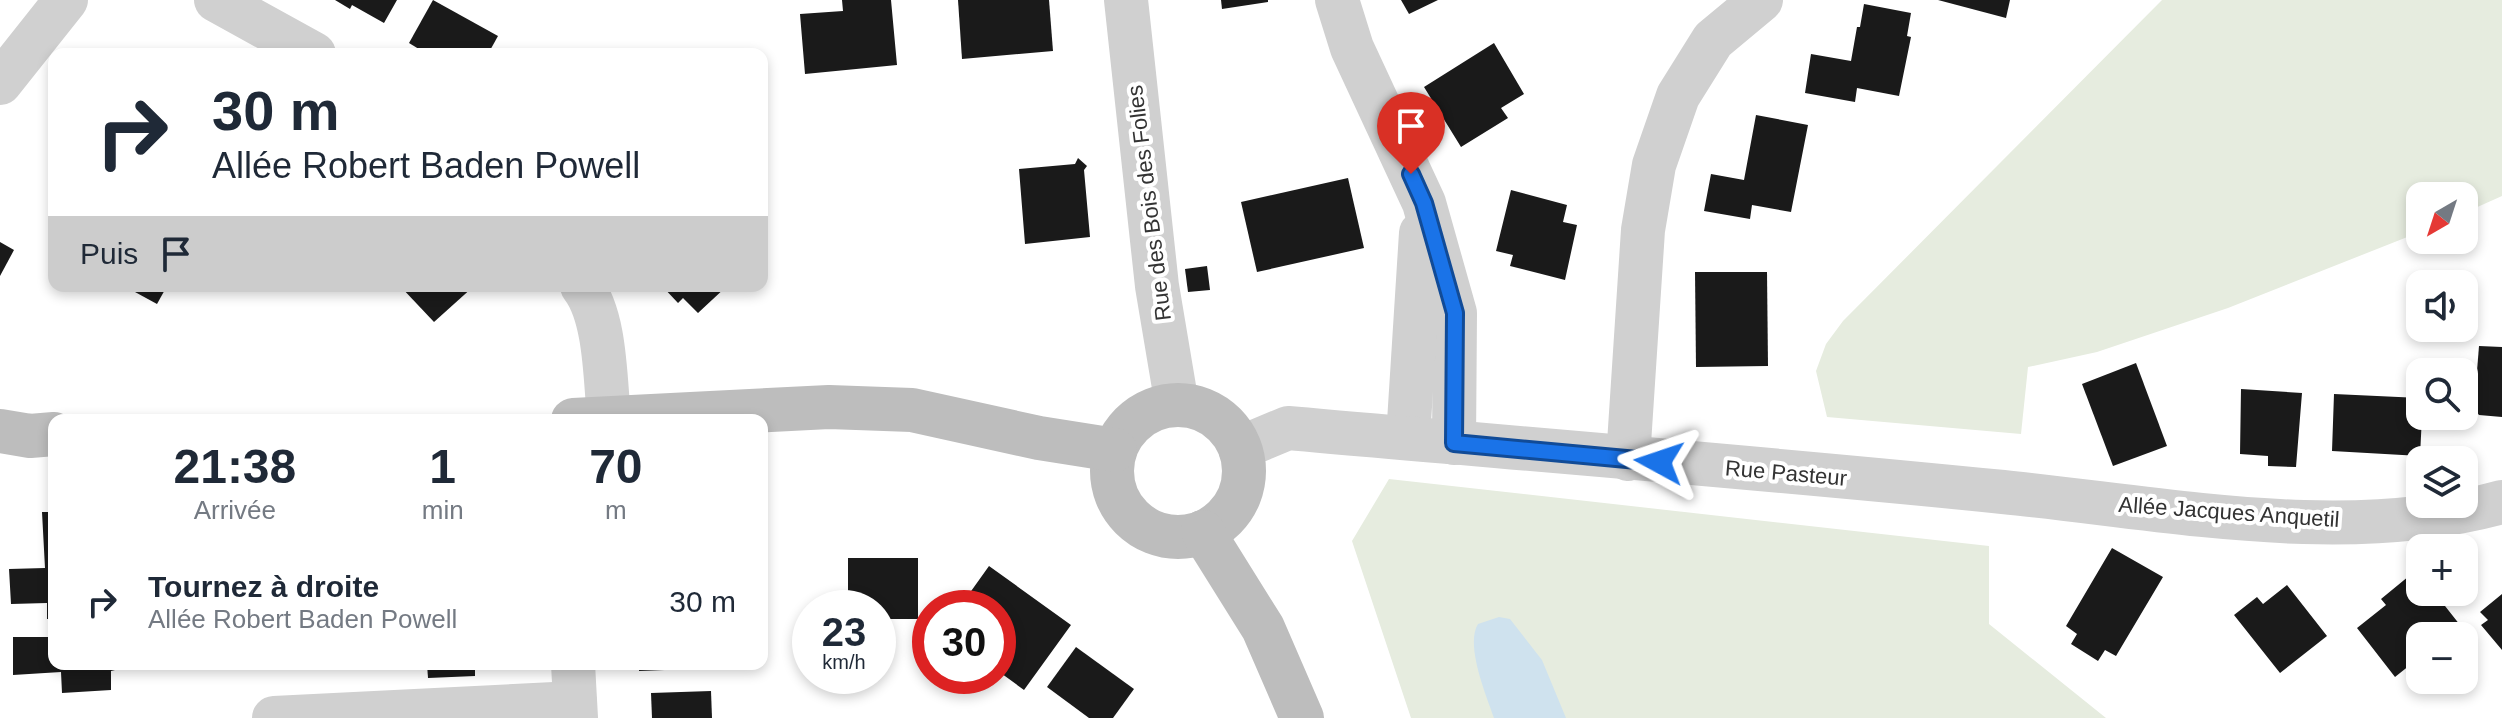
<!DOCTYPE html>
<html lang="fr">
<meta charset="utf-8">
<style>
body{margin:0;font-family:Helvetica,sans-serif;background:#f6f6f7;color:#1f2937;height:100vh;display:flex;flex-direction:column;font-size:30px;white-space:nowrap}
*{box-sizing:border-box;margin:0}
p{font-size:26px;color:#747a83}
.icon{flex:none;width:44px;height:44px;fill:none;stroke:currentColor;stroke-width:2;stroke-linecap:round;stroke-linejoin:round}
.map{position:relative;flex:1;overflow:hidden}
.panel{position:absolute;left:48px;top:414px;width:720px;height:256px;display:flex;flex-direction:column;background:#fff;border-radius:16px;box-shadow:0 4px 12px #0003}
.panel>*{flex:none}
.guide{position:absolute;left:48px;top:48px;width:720px;height:244px;border-radius:16px;box-shadow:0 4px 12px #0003;background:#fff;color:#1f2937;overflow:hidden}
.needle{width:52px;rotate:219deg}
.controls{position:absolute;left:2406px;top:182px;display:grid;gap:16px}
.controls a{display:grid;place-items:center;width:72px;height:72px;border-radius:16px;background:#fff;box-shadow:0 4px 12px #0003;font-size:40px}
.speed{position:absolute;left:792px;top:590px;display:flex;gap:16px;font-size:40px;font-weight:700;text-align:center}
.speed>*{display:grid;place-content:center;width:104px;height:104px;border-radius:50%;background:#fff;box-shadow:0 4px 12px #0003;line-height:1}
.speed small{font-size:20px;font-weight:400}
.speed .limit{border:12px solid #d22;background:#fff;color:#111}
.pin{position:absolute;display:grid;place-items:center;width:68px;height:68px;color:#fff;margin:-82px -34px;border-radius:50% 50% 50% 0;rotate:-45deg;box-shadow:0 0 8px #0007}
.pin .icon{rotate:45deg}
.me{position:absolute;width:88px;margin:-44px;rotate:275deg;stroke-linejoin:round;filter:drop-shadow(0 0 6px #0008)}
.turn{display:flex;align-items:center;gap:28px;height:168px;padding:0 32px;font-size:36px}
.turn .icon{width:104px;height:104px;stroke-width:2.5}
.turn b{display:block;font-size:56px;line-height:68px}
.then{display:flex;align-items:center;height:76px;padding:0 32px;background:#0003;gap:16px;font-size:30px}
.eta{display:flex;justify-content:space-evenly;align-items:center;height:136px;text-align:center}
.eta b{font-size:48px;font-weight:700;line-height:56px}
ul{padding:0;list-style:none}
li{display:flex;align-items:center;gap:24px;height:104px;padding:0 32px}
li div{flex:1}
li b{display:block;font-size:30px}
li em{font-style:normal}
.map>svg:first-child{display:block}
</style>
<div class="map">
<svg width="2502" height="718" viewBox="0 0 2502 718">
<rect width="100%" height="100%" fill="#fff"/>
<g fill="#e6ecdf">
<path d="M 2162,0 L 2502,0 L 2502,196 L 2464,213 L 2464,196 L 2420,196 L 2420,232 L 2228,308 L 2097,352 L 2028,367 L 2021,434 L 1827,417 L 1816,371 L 1826,344 L 1843,321 Z"/>
<path d="M 1389,479 L 1989,546 L 1989,624 L 2106,718 L 1411,718 L 1352,541 Z"/>
</g>
<path fill="#cfe2ee" d="M 1499,617 L 1510,619 L 1542,660 L 1566,718 L 1494,718 C 1486,695 1465,645 1478,624 Z"/>
<g fill="#1a1a1a">
<path d="M 335,0 L 397,0 L 384,23 L 352,5 L 350,9 Z"/>
<path d="M 433,0 L 498,36 L 488,54 L 427,54 L 409,43 Z"/>
<path d="M 842,0 L 891,0 L 897,65 L 805,74 L 800,14 L 843,11 Z"/>
<path d="M 958,0 L 1049,0 L 1053,51 L 962,59 Z"/>
<path d="M 1221,0 L 1268,0 L 1268,2 L 1222,9 Z"/>
<path d="M 1401,0 L 1438,0 L 1409,14 Z"/>
<path d="M 1938,0 L 2010,0 L 2006,18 Z"/>
<path d="M 1864,4 L 1911,13 L 1907,36 L 1911,37 L 1899,96 L 1857,88 L 1855,102 L 1805,93 L 1811,54 L 1851,61 L 1857,27 L 1860,27 Z"/>
<path d="M 1494,43 L 1524,94 L 1501,108 L 1508,118 L 1461,147 L 1424,87 Z"/>
<path d="M 1756,115 L 1808,125 L 1791,212 L 1752,205 L 1750,219 L 1704,211 L 1711,174 L 1744,180 Z"/>
<path d="M 1078,158 L 1087,166 L 1084,170 L 1090,237 L 1025,244 L 1019,169 L 1075,164 Z"/>
<path d="M 1348,178 L 1364,248 L 1257,272 L 1241,202 Z"/>
<path d="M 1511,190 L 1567,205 L 1563,222 L 1577,225 L 1565,280 L 1510,266 L 1513,255 L 1496,251 Z"/>
<path d="M 0,242 L 14,250 L 0,276 Z"/>
<path d="M 1207,266 L 1210,290 L 1188,292 L 1185,269 Z"/>
<path d="M 1695,272 L 1767,272 L 1768,366 L 1696,367 Z"/>
<path d="M 124,286 L 167,286 L 157,304 Z"/>
<path d="M 400,286 L 474,286 L 434,322 Z"/>
<path d="M 662,286 L 727,286 L 698,313 L 683,298 L 678,303 Z"/>
<path d="M 2479,346 L 2502,347 L 2502,417 L 2479,415 L 2474,409 Z"/>
<path d="M 2136,363 L 2167,446 L 2113,466 L 2082,384 Z"/>
<path d="M 2241,389 L 2302,393 L 2296,467 L 2268,466 L 2268,456 L 2240,454 Z"/>
<path d="M 2334,394 L 2420,398 L 2420,416 L 2422,416 L 2420,456 L 2332,451 Z"/>
<path d="M 42,512 L 54,512 L 54,619 L 47,619 L 47,603 L 11,604 L 9,569 L 45,568 Z"/>
<path d="M 2112,548 L 2163,577 L 2116,656 L 2105,650 L 2098,661 L 2071,644 L 2077,634 L 2066,626 Z"/>
<path d="M 848,558 L 918,558 L 918,619 L 878,619 L 878,608 L 848,608 Z"/>
<path d="M 989,566 L 1071,625 L 1024,690 L 998,671 L 1009,654 L 998,647 L 998,608 L 959,608 Z"/>
<path d="M 2409,576 L 2420,577 L 2420,592 L 2434,592 L 2460,625 L 2447,636 L 2420,636 L 2420,657 L 2395,677 L 2357,628 L 2386,605 L 2381,599 Z"/>
<path d="M 2287,585 L 2327,636 L 2280,673 L 2234,615 L 2257,597 L 2263,604 Z"/>
<path d="M 2502,594 L 2502,650 L 2481,625 L 2488,620 L 2480,612 Z"/>
<path d="M 13,637 L 54,637 L 54,664 L 115,664 L 115,670 L 111,671 L 111,690 L 62,693 L 61,672 L 13,675 Z"/>
<path d="M 1076,647 L 1134,689 L 1113,718 L 1089,718 L 1047,687 Z"/>
<path d="M 427,664 L 475,664 L 475,676 L 428,678 Z"/>
<path d="M 639,664 L 690,664 L 690,669 L 639,671 Z"/>
<path d="M 711,691 L 712,718 L 652,718 L 651,693 Z"/>
</g>
<g fill="none" stroke-linecap="round" stroke-linejoin="round">
<g stroke="#d0d0d0" stroke-width="44">
<path d="M 216,0 L 314,54"/>
<path d="M 1126,0 L 1157,286 L 1177,405"/>
<path d="M 1337,0 L 1352,48 L 1424,203 L 1455,313 L 1454,443"/>
<path d="M 0,83 L 66,0"/>
<path d="M 582,286 C 606,317 605,379 609,418"/>
<path d="M 1408,438 L 1421,233"/>
<path d="M 1240,448 L 1288,428 C 1526,449 1765,468 2003,492 C 2163,508 2345,546 2502,502"/>
<path d="M 1628,459 L 1643,230 L 1654,165 L 1678,96 L 1713,40 L 1761,0"/>
<path d="M 573,664 L 576,718"/>
<path d="M 274,718 L 575,703"/>
</g>
<g stroke="#bdbdbd" stroke-width="44">
<circle cx="1178" cy="471" r="66"/>
<path d="M 573,420 L 829,407 L 912,410 L 1039,438 L 1115,450"/>
<path d="M 0,431 L 30,436 L 54,434"/>
<path d="M 1203,532 L 1263,628 L 1302,718"/>
</g>
</g>
<g fill="none" stroke-linecap="round" stroke-linejoin="round">
<g stroke="#114b97" stroke-width="20">
<path id="route" d="M 1411,174 L 1424,203 L 1455,313 L 1454,443 L 1659,462"/>
</g>
<use href="#route" stroke="#1a73e8" stroke-width="14"/>
</g>
<g text-anchor="middle" dominant-baseline="central" stroke-width="8" stroke-linejoin="round" paint-order="stroke">
<g font-size="22" fill="#333" stroke="#fff">
<text transform="translate(1149 203) rotate(-97)">Rue des Bois des Folies</text>
<text transform="translate(1786 473) rotate(5)">Rue Pasteur</text>
<text transform="translate(2229 512) rotate(4)">Allée Jacques Anquetil</text>
</g>
</g>
</svg>
<div class="controls">
<a><svg class="needle" viewBox="-14 -14 28 28"><path d="M0-13l5 13h-10z" fill="#e53935"/><path d="M0 13l5-13h-10z" fill="#747a83"/></svg></a>
<a><svg class="icon" aria-label="sound" viewBox="0 0 24 24"><path d="M4 9h4l5-4v14l-5-4H4zM17 9q2 3 0 6"/></svg></a>
<a><svg class="icon" aria-label="search" viewBox="0 0 24 24"><circle cx="10" cy="10" r="6"/><path d="M15 15l6 6"/></svg></a>
<a><svg class="icon" aria-label="layers" viewBox="0 0 24 24"><path d="M12 4l9 5-9 5-9-5zM3 14l9 5 9-5"/></svg></a>
<a>+</a>
<a>−</a>
</div>
<div class="speed"><div>23<small>km/h</small></div><div class="limit">30</div></div>
<div class="pin" style="left:1411px;top:174px;background:#d93025"><svg class="icon" aria-label="arrive" viewBox="0 0 24 24"><path d="M6 21V4h12l-3 4 3 4H6"/></svg></div>
<svg class="me" style="left:1659px;top:462px" viewBox="-20 -20 40 40"><path d="M0-17L14 15 0 8-14 15z" fill="#1a73e8" stroke="#fff" stroke-width="4"/></svg>
<div class="guide">
<div class="turn"><svg class="icon" aria-label="right" viewBox="0 0 24 24"><path d="M7 20v-9h11M14 6l5 5-5 5"/></svg><div><b>30 m</b>Allée Robert Baden Powell</div></div>
<div class="then">Puis<svg class="icon" aria-label="arrive" viewBox="0 0 24 24"><path d="M6 21V4h12l-3 4 3 4H6"/></svg></div>
</div>
<section class="panel">
<div class="eta">
<div><b>21:38</b><p>Arrivée</p></div>
<div><b>1</b><p>min</p></div>
<div><b>70</b><p>m</p></div>
</div>
<ul>
<li><svg class="icon" aria-label="right" viewBox="0 0 24 24"><path d="M7 20v-9h11M14 6l5 5-5 5"/></svg><div><b>Tournez à droite</b><p>Allée Robert Baden Powell</p></div><em>30 m</em></li>
</ul>
</section>
</div>
